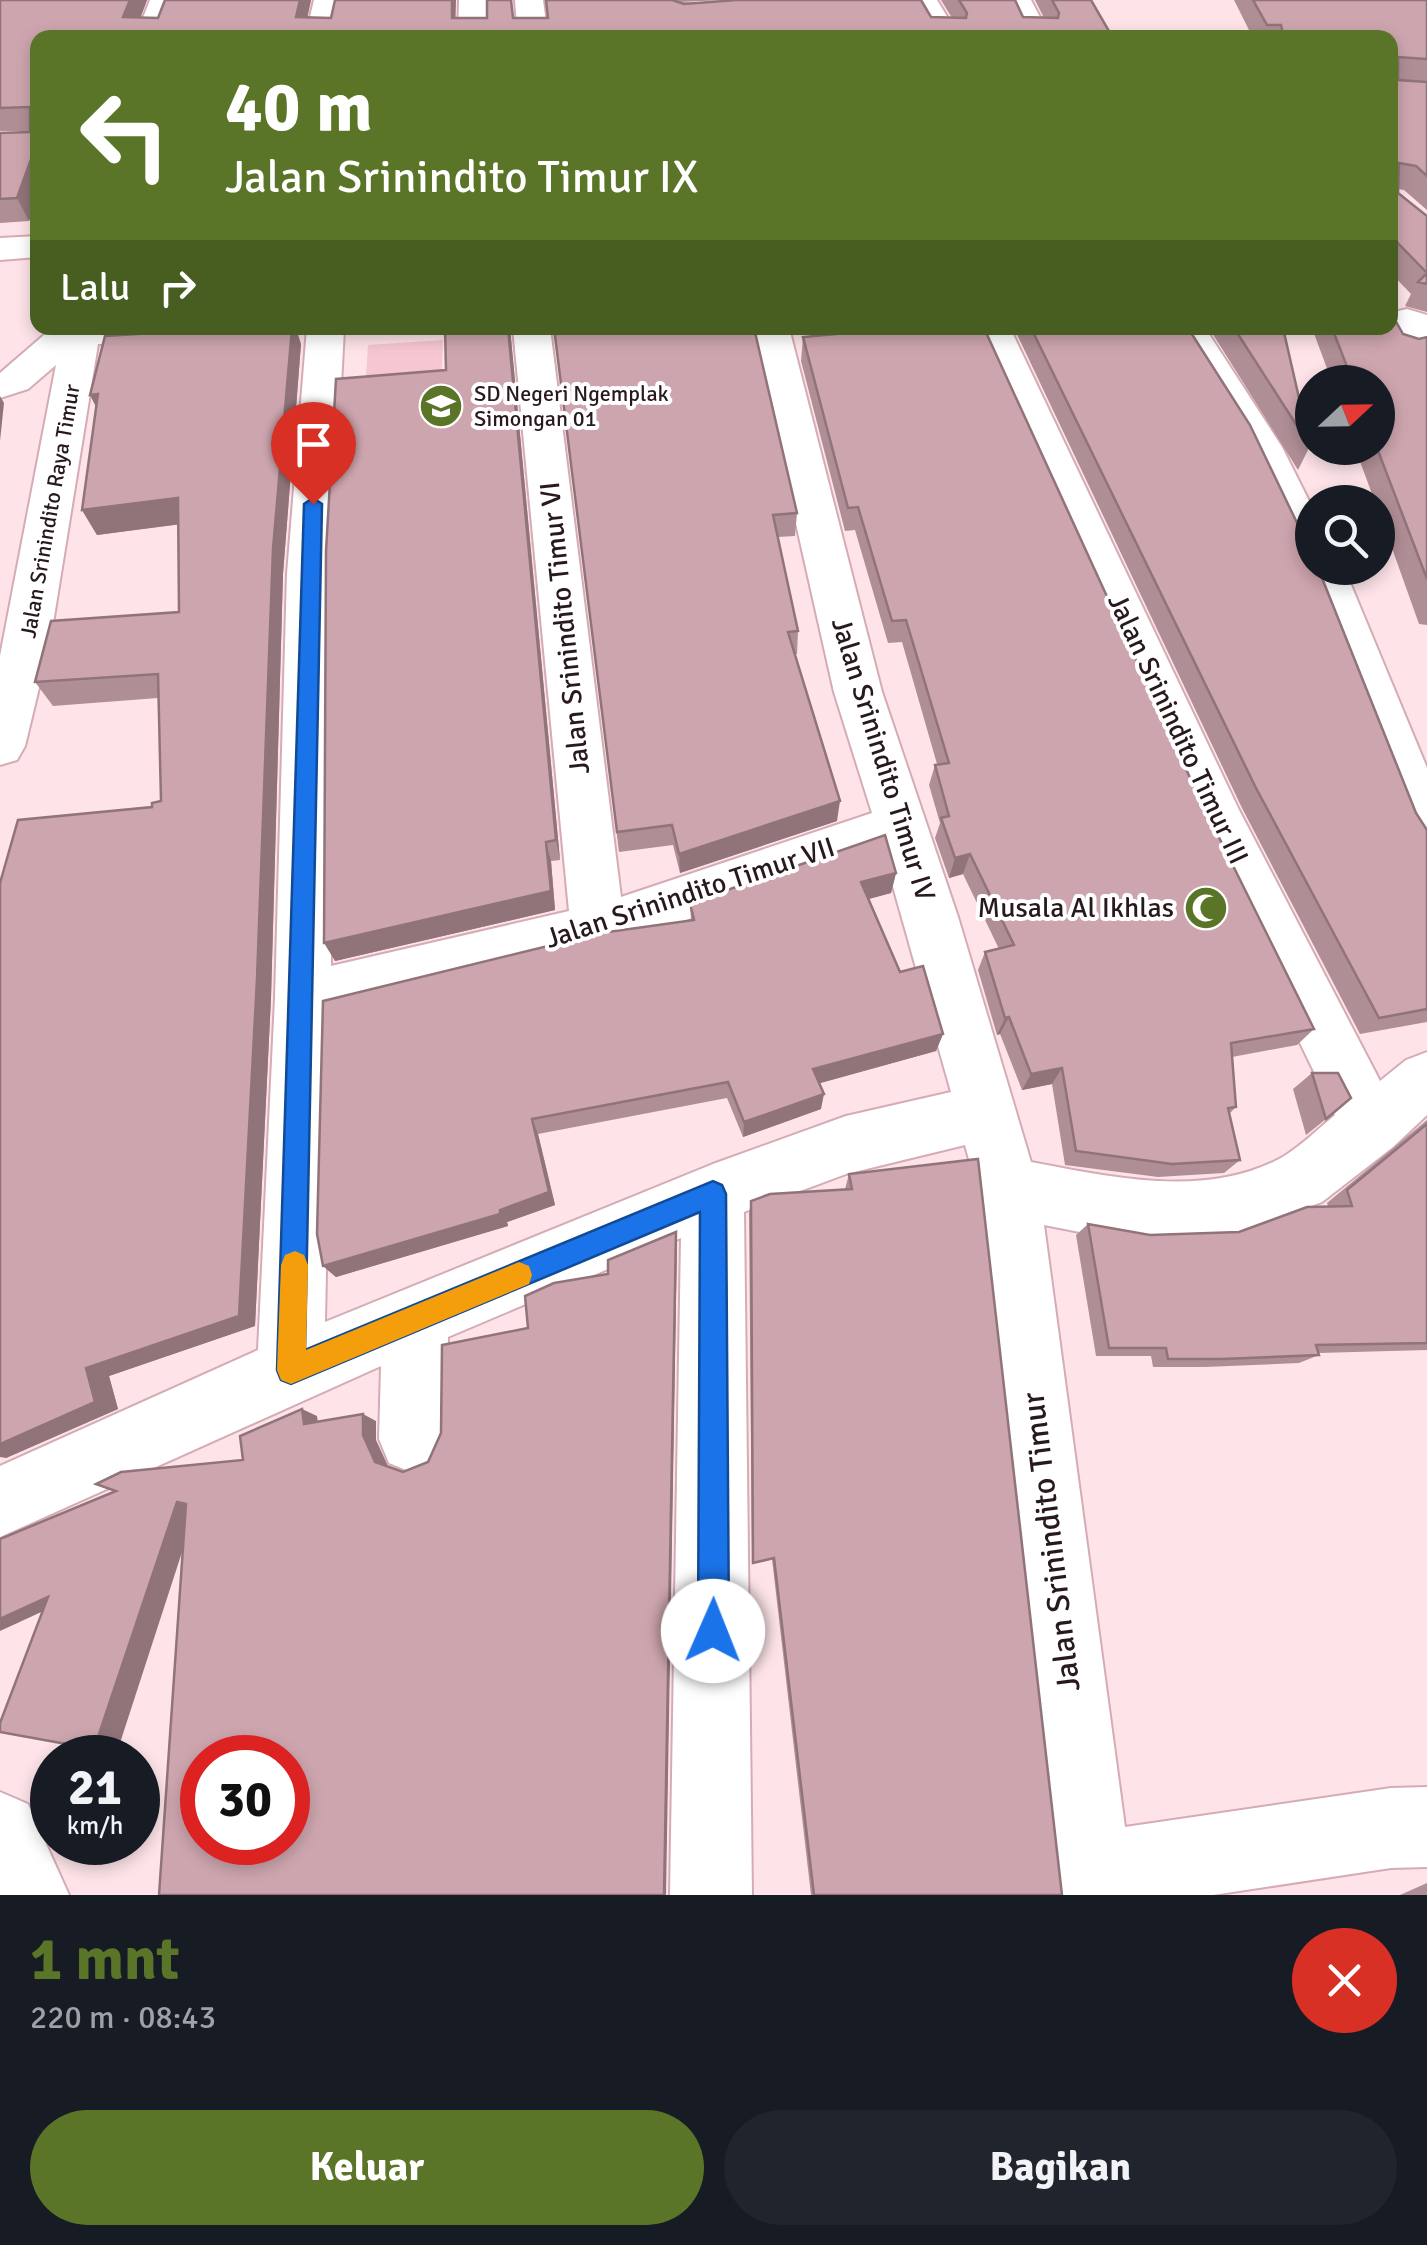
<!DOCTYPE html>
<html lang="id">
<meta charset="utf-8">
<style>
body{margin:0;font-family:Signika,sans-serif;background:#20242c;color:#f1f3f6;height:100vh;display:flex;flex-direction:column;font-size:38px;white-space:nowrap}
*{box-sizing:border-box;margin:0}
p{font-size:32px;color:#9ea1a6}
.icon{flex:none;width:55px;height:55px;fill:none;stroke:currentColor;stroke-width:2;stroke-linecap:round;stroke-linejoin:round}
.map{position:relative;height:1895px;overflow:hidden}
.panel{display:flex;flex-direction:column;background:#171b24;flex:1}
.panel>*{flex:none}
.banner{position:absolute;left:30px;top:30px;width:1368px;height:305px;border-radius:20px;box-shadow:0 5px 15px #0003;background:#5b7528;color:#fff;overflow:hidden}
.needle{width:65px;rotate:68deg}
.tools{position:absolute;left:1295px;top:365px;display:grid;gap:20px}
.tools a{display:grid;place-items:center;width:100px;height:100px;border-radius:50%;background:#171b24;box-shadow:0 5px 15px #0003;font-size:50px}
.speed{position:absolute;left:30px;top:1735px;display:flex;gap:20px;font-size:50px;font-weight:700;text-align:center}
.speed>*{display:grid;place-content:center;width:130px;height:130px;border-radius:50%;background:#171b24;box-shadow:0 5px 15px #0003;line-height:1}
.speed small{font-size:25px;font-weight:400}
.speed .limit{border:15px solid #d22;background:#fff;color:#111}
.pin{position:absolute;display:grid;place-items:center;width:85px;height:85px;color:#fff;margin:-102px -42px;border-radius:50% 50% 50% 0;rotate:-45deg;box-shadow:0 0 10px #0007}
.pin .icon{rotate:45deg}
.me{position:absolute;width:110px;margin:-55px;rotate:1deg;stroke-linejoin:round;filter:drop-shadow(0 0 8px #0008)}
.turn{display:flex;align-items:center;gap:35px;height:210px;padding:0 30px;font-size:45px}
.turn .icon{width:130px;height:130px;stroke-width:2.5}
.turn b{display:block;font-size:70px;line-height:85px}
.then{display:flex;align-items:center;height:95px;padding:0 30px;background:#0003;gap:20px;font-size:38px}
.round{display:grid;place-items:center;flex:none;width:105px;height:105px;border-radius:52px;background:#20242c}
.overview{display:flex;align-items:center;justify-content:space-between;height:170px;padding:0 30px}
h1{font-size:60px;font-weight:700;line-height:75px;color:#5b7528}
.action{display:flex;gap:20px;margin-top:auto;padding:20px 30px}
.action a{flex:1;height:115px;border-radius:60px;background:#5b7528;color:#fff;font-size:40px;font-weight:700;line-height:115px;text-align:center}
.action a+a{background:#20242c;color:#f1f3f6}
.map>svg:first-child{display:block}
</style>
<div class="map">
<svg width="1427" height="1895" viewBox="0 0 1427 1895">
<rect width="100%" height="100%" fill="#fee4e9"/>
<path fill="#f6c6d1" d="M 443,340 L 441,388 L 365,393 L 368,345 Z"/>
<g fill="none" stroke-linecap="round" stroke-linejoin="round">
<g stroke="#d5acb5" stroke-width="4">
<g id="minor">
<path d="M 150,0 L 178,0 L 164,38 L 135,38 Z"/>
<path d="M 314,0 L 342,0 L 334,38 L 305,38 Z"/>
<path d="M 459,0 L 487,0 L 488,38 L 458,38 Z"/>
<path d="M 515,0 L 543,0 L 548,38 L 518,38 Z"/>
<path d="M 909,0 L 937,0 L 960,38 L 931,38 Z"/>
<path d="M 1003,0 L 1031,0 L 1051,38 L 1022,38 Z"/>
<path d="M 38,236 L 38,257 L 0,260 L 0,238 Z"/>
<path d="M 1407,309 L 1427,315 L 1427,339 L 1420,338 L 1425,348 L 1419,356 L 1406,359 L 1393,356 L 1379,330 L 1390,328 L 1390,313 Z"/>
<path d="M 61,328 L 243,328 L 246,331 L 240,339 L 227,342 L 98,344 L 50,642 L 25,746 L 17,760 L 0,765 L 0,656 L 56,365 L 28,389 L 0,398 L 0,373 L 44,335 Z"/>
<path d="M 307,328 L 344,329 L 331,574 L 331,966 L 569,911 L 513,328 L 550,328 L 621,897 L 872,813 L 834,692 L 752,328 L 789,328 L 882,692 L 958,917 L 1031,1162 C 1112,1177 1204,1199 1281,1158 C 1300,1147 1318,1129 1335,1115 L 1188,812 L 973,328 L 1010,328 L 1239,810 L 1380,1081 L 1406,1060 L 1427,1052 L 1427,1115 L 1393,1147 L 1322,1202 L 1222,1240 L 1136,1243 L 1044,1225 L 1125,1827 L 1391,1788 L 1427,1787 L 1427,1867 L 1391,1868 L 1213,1895 L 1052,1895 L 977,1188 L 965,1145 L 846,1174 L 744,1212 L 752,1895 L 670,1895 L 681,1238 L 448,1337 L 447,1439 L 437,1463 L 413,1473 L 389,1463 L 379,1439 L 381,1366 L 0,1537 L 0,1466 L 258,1350 L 275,998 L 287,574 ZM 883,851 L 951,1092 L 846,1116 L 713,1164 L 325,1322 L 331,1016 L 598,951 Z"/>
<path d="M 1169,328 L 1205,328 L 1282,447 L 1312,507 L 1312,568 L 1344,568 L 1427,768 L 1427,852 L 1409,846 L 1401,831 L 1300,568 L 1304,562 L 1297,560 L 1290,549 L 1242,447 Z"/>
<path d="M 0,1792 L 28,1804 L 69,1895 L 0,1895 Z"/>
</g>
</g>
<use href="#minor" fill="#fff" fill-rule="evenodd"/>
</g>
<g fill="#b08e96">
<path d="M 0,0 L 147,0 L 140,18 L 158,18 L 165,0 L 311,0 L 307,18 L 548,18 L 546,0 L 724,0 L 680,2 L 952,18 L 941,0 L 1015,0 L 1023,17 L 1044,18 L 1035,0 L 1091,0 L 1113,38 L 38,38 L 38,196 L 29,221 L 0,223 L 0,133 L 30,132 L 30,131 L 0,131 Z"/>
<path d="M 1234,0 L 1427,0 L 1427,210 L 1404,190 L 1398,189 L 1398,193 L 1427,216 L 1427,312 L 1405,306 L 1411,294 L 1390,272 L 1390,38 L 1253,38 Z"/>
<path d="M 445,328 L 510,328 L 560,860 L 551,861 L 555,910 L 335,961 L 446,370 Z"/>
<path d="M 554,328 L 797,513 L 795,536 L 778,537 L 798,631 L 797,654 L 795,654 L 837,821 L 680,873 L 673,845 L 619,852 Z"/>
<path d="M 863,328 L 984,328 L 1197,793 L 1314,1029 L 1297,1045 L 1232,1057 L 1236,1107 L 1229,1114 L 1240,1160 L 1224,1173 L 1158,1177 L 1065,1165 L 1052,1084 L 1022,1090 L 1000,1034 L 997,1035 L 978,970 L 985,952 L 999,949 L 963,874 L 949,878 L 935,838 L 940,823 L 929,785 L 935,765 L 937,764 L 902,642 L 888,643 L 855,530 L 845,531 L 801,361 L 803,337 L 865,332 Z"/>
<path d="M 1014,328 L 1188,328 L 1310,546 L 1416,813 L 1427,830 L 1427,1022 L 1360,1034 L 1242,808 Z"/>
<path d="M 1209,328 L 1286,328 L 1283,328 L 1310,446 L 1298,470 Z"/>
<path d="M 1312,328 L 1390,328 L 1419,339 L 1427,337 L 1427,625 L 1419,624 L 1378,509 L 1378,502 L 1375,502 L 1355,448 L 1378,448 L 1378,382 L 1332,382 Z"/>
<path d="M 153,333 L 301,344 L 283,574 L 271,998 L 255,1326 L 109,1376 L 118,1409 L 6,1458 L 152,807 L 161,801 L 158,698 L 53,706 L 35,682 L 179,612 L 178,524 L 97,535 L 82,510 L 96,407 L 90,395 Z"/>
<path d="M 896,873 L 891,893 L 869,899 L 900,972 L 943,1034 L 936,1051 L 819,1083 L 821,1109 L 743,1137 L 727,1098 L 538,1134 L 555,1205 L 507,1222 L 508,1226 L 336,1277 L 323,1266 L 691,920 L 690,903 Z"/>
<path d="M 1312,1073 L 1326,1119 L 1306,1135 L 1293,1089 Z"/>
<path d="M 1427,1120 L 1427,1350 L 1318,1353 L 1319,1355 L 1299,1363 L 1205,1367 L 1153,1367 L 1151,1356 L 1096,1356 L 1076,1235 L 1088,1224 L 1150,1235 L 1239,1232 L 1328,1206 L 1327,1203 Z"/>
<path d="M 849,1174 L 1062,1895 L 811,1895 L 772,1559 L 752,1564 L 749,1214 L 751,1201 L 845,1189 Z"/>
<path d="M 1427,1883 L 1427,1895 L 1400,1895 Z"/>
</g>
<g fill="#90747a">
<path d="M 130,0 L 147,0 L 133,38 L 123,17 Z"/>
<path d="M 300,0 L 311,0 L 303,38 L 296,17 Z"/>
<path d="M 452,0 L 456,0 L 455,38 L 452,18 Z"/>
<path d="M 38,140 L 38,196 L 29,221 L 17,198 Z"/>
<path d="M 292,328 L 296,328 L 301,344 L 283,574 L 271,998 L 255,1326 L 109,1376 L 118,1409 L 6,1458 L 0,1457 L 0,1444 L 86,1368 L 273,549 Z"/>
<path d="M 508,328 L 510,328 L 560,860 L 556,840 Z"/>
<path d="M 98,394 L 104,421 L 90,395 Z"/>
<path d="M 0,396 L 4,403 L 0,441 Z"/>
<path d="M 178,498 L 190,523 L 97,535 L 82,510 Z"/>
<path d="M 840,801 L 837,821 L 680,873 L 679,854 Z"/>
<path d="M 546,842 L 551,861 L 555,910 L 335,961 L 324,943 Z"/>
<path d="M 970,854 L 963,874 L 949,878 L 955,858 Z"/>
<path d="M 896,873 L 891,893 L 857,902 L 861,882 Z"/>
<path d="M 1009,1017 L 1000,1034 L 997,1035 L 1005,1018 Z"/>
<path d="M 943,1034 L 936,1051 L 810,1086 L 813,1069 Z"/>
<path d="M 1062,1068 L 1052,1084 L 1022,1090 L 1031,1074 Z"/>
<path d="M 824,1094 L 821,1109 L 743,1137 L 744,1122 Z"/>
<path d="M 532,1119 L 538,1134 L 555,1205 L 507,1222 L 508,1226 L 336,1277 L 323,1266 L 500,1210 Z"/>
<path d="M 676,1232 L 677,1244 L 666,1895 L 664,1895 Z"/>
<path d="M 302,1409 L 317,1416 L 319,1430 L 304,1424 Z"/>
<path d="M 363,1414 L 376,1421 L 376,1440 L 388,1466 L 375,1462 L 363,1435 Z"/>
<path d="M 177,1502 L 197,1506 L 120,1743 L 94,1749 Z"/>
<path d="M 48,1597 L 74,1597 L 0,1631 L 0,1619 Z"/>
</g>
<g fill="#cda5ae" stroke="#90747a" stroke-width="2.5" fill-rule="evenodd">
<path d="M 0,0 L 130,0 L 123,17 L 158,18 L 165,0 L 300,0 L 296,17 L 331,18 L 335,0 L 452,0 L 452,18 L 487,18 L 487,0 L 511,0 L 513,18 L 548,18 L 546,0 L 672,0 L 684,4 L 737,0 L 921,0 L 931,17 L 966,18 L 967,13 L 959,0 L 1015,0 L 1023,17 L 1058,18 L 1059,13 L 1052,0 L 1091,0 L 1113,38 L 38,38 L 38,140 L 17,198 L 0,199 L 0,133 L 30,132 L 30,107 L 0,108 Z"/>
<path d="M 1253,0 L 1427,0 L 1427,59 L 1398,57 L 1398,80 L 1427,82 L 1427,176 L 1416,166 L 1399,163 L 1398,193 L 1427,216 L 1427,284 L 1418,282 L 1427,273 L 1390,235 L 1390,38 L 1284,38 L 1281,25 L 1267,25 Z"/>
<path d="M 1390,311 L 1403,334 L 1419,339 L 1427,337 L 1427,579 L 1377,448 L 1378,382 L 1353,382 L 1332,328 L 1390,328 Z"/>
<path d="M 154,328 L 292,328 L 273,549 L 257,979 L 239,1316 L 86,1368 L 95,1402 L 0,1444 L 0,883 L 18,820 L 152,807 L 152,803 L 161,801 L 158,674 L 35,682 L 51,621 L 179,612 L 178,498 L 82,510 L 98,394 L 90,395 L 105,336 L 153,333 Z"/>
<path d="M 445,328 L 508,328 L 556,840 L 546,842 L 551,891 L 324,943 L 326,551 L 336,379 L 446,370 Z"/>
<path d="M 554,328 L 754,328 L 797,513 L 773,515 L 798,631 L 788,632 L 840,801 L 679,854 L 672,825 L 617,832 Z"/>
<path d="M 879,328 L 984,328 L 1197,793 L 1314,1029 L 1231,1043 L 1236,1107 L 1228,1108 L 1240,1160 L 1172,1164 L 1076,1151 L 1062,1068 L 1031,1074 L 1009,1017 L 1005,1018 L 985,952 L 1014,945 L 970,854 L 955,858 L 941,818 L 949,816 L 935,765 L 949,763 L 906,620 L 892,621 L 858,507 L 848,508 L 803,337 L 881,330 Z"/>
<path d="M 1031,328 L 1188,328 L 1250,425 L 1299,527 L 1311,541 L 1310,546 L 1312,554 L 1312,568 L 1318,568 L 1416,813 L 1427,830 L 1427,1009 L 1379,1018 L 1256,788 Z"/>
<path d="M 1234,328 L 1283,328 L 1310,446 Z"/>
<path d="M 885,835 L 896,873 L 861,882 L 900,972 L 923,966 L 943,1034 L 813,1069 L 824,1094 L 744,1122 L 728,1082 L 532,1119 L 549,1192 L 500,1210 L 500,1214 L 323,1266 L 317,1234 L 323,1001 L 601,933 L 694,920 L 690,903 Z"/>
<path d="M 1312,1073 L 1338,1073 L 1351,1098 L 1326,1119 Z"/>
<path d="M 1427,1124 L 1427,1343 L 1316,1345 L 1319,1355 L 1222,1359 L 1168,1359 L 1166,1348 L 1109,1348 L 1088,1224 L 1150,1235 L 1239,1232 L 1307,1207 L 1352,1206 L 1347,1190 Z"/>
<path d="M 978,1159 L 1062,1895 L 814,1895 L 774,1558 L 753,1563 L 751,1201 L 770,1194 L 852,1189 L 849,1174 Z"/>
<path d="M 676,1232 L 664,1895 L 159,1895 L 186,1504 L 177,1502 L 94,1749 L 0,1732 L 0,1723 L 48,1597 L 0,1619 L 0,1539 L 116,1491 L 96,1484 L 121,1472 L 243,1460 L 240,1436 L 302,1409 L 304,1424 L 363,1414 L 363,1435 L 375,1462 L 403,1472 L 428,1462 L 441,1433 L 442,1345 L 528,1328 L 525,1296 L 554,1283 L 608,1274 L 608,1260 ZM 202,1758 L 288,1758 L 288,1842 L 202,1842 Z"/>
</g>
<path fill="#1a73e8" stroke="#114b97" stroke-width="2.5" d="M 313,498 L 322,504 L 305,1350 L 713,1181 L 722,1185 L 726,1194 L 729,1631 L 724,1642 L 713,1646 L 702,1642 L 698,1631 L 700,1212 L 291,1384 L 281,1380 L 277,1370 L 304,504 Z"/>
<path fill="#f59e0b" d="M 295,1251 L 304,1255 L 308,1265 L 306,1350 L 519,1262 L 529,1266 L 532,1275 L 529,1284 L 291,1384 L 281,1380 L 277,1370 L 281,1265 L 285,1255 Z"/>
<defs>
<g id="school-disc" transform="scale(2.25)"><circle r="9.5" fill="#5b7528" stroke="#fff"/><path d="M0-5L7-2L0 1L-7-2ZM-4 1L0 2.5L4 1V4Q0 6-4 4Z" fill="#fff"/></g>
<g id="mosque-disc" transform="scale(2.25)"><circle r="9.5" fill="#5b7528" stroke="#fff"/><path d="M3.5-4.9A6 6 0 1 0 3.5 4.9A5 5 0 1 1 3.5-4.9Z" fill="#fff"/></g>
</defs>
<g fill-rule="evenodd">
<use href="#school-disc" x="441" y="406"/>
<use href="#mosque-disc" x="1206" y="908"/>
</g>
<g text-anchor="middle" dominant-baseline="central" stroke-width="8" stroke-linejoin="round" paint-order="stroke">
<g font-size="22" fill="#28191d" stroke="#fff" text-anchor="start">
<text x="474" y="393">SD Negeri Ngemplak<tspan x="474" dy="25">Simongan 01</tspan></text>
</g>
<g font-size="22" fill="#28191d" stroke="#fff">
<text transform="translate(50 511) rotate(-80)">Jalan Srinindito Raya Timur</text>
</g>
<g font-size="28" fill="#28191d" stroke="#fff">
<text transform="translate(565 628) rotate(-96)">Jalan Srinindito Timur VI</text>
<text transform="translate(1178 729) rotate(65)">Jalan Srinindito Timur III</text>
<text transform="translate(883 759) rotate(73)">Jalan Srinindito Timur IV</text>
<text transform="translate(690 893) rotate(-18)">Jalan Srinindito Timur VII</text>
</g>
<g font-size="28" fill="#28191d" stroke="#fff" text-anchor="end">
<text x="1174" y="908">Musala Al Ikhlas</text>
</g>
<g font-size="32" fill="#28191d" stroke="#fff">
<text transform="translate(1051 1542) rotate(-97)">Jalan Srinindito Timur</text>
</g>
</g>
</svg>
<div class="tools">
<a><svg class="needle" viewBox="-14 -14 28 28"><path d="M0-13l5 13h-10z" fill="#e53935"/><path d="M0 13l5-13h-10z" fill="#9ea1a6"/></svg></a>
<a><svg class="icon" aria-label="search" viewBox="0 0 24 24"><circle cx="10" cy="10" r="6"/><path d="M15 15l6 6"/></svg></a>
</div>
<div class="speed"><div>21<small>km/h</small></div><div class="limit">30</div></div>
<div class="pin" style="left:313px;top:504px;background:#d93025"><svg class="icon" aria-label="arrive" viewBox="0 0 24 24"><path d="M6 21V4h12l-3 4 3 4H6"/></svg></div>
<svg class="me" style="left:713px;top:1631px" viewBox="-20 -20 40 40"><circle r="19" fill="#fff"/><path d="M0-13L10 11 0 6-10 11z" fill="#1a73e8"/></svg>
<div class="banner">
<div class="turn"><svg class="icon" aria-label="left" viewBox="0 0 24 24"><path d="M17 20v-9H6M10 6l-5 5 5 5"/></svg><div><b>40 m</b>Jalan Srinindito Timur IX</div></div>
<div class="then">Lalu<svg class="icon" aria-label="right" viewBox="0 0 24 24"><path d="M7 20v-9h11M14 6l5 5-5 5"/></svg></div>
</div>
</div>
<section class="panel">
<div class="overview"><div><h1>1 mnt</h1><p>220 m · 08:43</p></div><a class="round" style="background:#d93025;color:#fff"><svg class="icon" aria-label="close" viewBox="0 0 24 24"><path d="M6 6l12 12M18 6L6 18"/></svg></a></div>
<div class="action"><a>Keluar</a><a>Bagikan</a></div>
</section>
